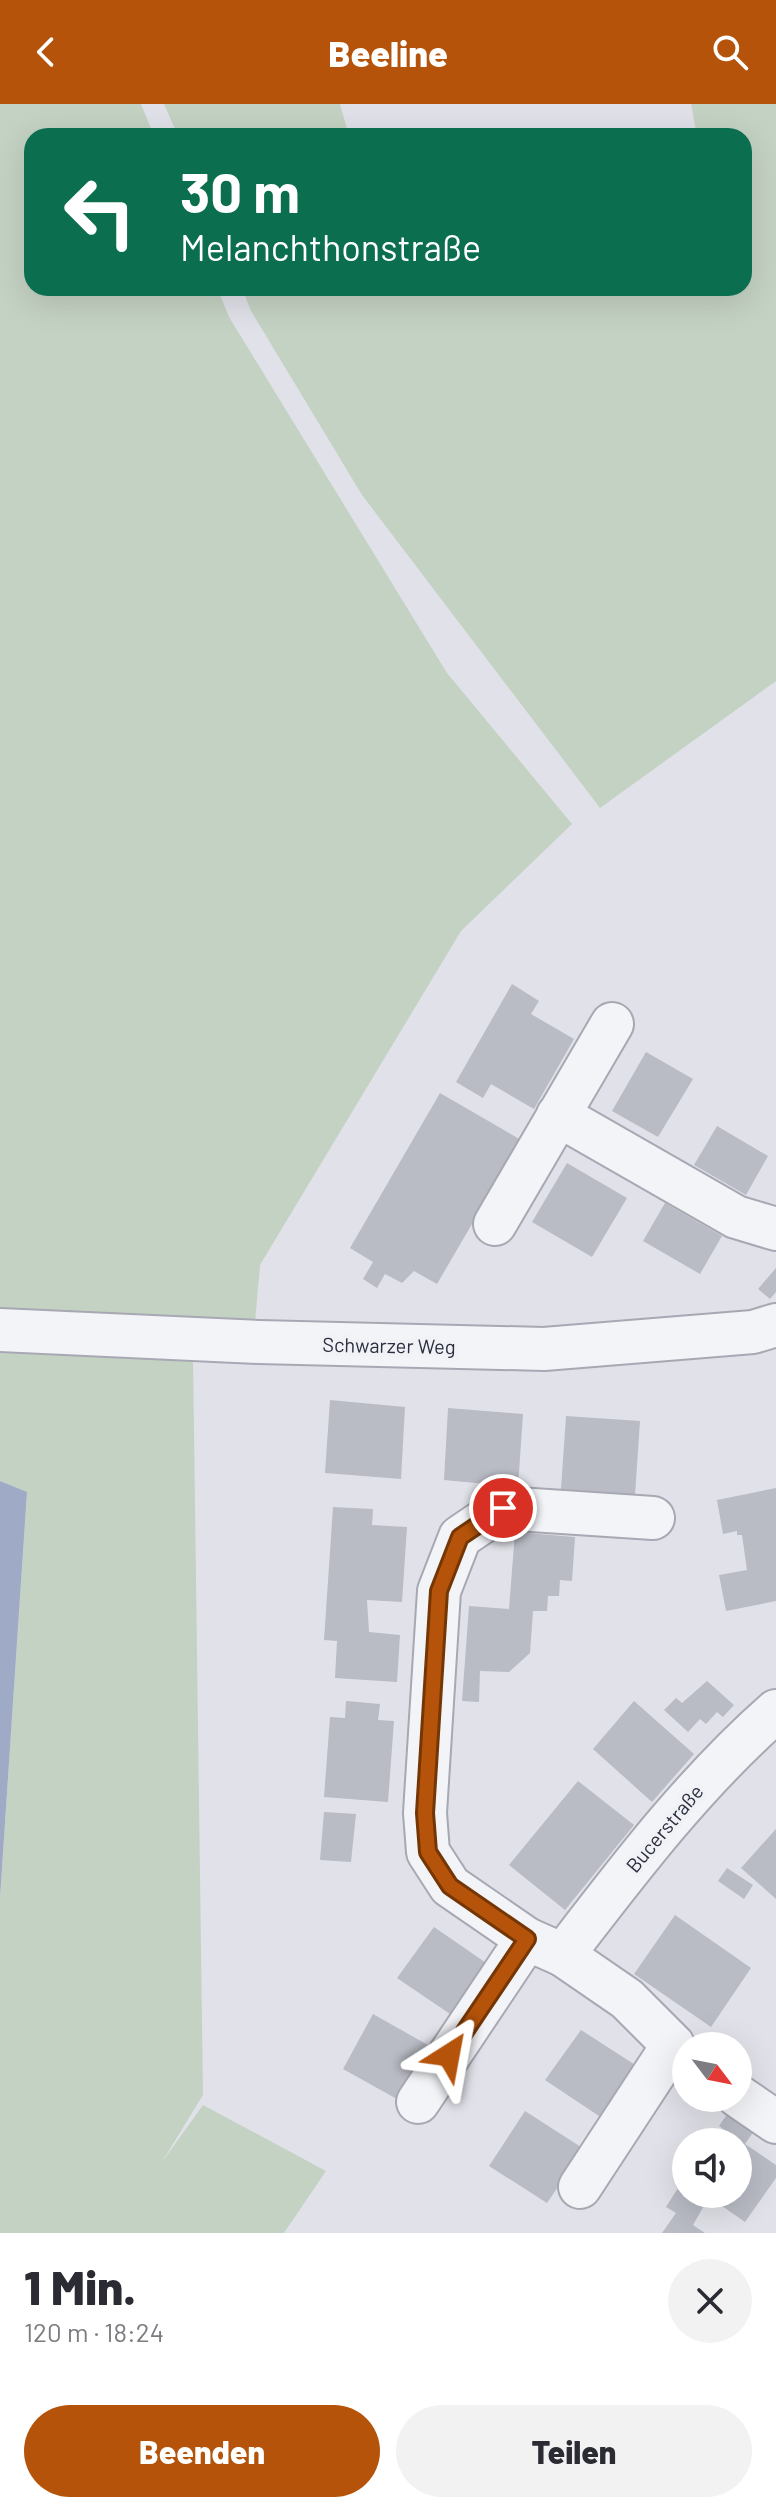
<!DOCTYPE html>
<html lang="de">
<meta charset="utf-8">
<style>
body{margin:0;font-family:Barlow,sans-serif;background:#f2f2f3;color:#2b2b33;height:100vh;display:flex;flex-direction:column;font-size:30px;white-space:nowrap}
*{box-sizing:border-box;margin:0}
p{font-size:26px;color:#7c7c81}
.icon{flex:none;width:44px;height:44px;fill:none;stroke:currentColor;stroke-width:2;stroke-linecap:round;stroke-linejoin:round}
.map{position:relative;height:2129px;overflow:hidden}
.sheet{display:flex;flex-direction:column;background:#fff;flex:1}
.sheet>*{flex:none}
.banner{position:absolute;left:24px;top:24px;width:728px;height:168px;border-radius:24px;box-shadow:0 8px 32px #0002;background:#0b6e4f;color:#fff;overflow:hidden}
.needle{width:52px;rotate:122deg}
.fabs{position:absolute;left:672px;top:1928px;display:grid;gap:16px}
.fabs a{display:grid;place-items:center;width:80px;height:80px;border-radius:50%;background:#fff;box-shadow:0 8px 32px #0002;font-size:40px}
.pin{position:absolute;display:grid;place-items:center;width:68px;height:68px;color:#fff;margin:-34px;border:4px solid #fff;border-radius:50%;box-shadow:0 2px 8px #0007}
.me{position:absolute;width:88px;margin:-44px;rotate:34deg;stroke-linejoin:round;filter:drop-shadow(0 0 6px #0008)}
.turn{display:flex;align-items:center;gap:28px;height:168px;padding:0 24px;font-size:36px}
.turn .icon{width:104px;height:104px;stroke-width:2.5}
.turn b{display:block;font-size:56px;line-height:68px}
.round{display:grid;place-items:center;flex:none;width:84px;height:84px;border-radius:42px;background:#f2f2f3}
.summary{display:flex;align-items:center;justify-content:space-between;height:136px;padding:0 24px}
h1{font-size:48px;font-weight:800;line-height:60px}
.action{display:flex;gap:16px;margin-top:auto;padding:16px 24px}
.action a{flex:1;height:92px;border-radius:48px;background:#b45309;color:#fff;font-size:32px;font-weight:800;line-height:92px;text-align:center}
.action a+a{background:#f2f2f3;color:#2b2b33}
header{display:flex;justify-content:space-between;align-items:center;height:104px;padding:0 24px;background:#b45309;color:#fff;font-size:36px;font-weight:800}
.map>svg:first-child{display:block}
</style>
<header><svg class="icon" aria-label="back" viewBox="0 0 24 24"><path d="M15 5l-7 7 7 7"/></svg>Beeline<svg class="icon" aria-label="search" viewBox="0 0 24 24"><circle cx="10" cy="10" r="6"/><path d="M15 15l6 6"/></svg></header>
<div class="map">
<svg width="776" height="2129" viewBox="0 0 776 2129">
<rect width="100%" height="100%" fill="#e1e2e9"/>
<g fill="#c4d2c3">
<path d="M 0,0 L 141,0 L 154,32 L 32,32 L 32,184 L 217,184 L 229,213 L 447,569 L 572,720 L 461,827 L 260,1161 L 255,1219 L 0,1211 Z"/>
<path d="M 164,0 L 340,0 L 349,32 L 178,32 Z"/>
<path d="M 691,0 L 776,0 L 776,577 L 600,704 L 362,391 L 251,207 L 242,184 L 744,184 L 744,32 L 697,32 Z"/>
<path d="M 0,1242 L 193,1252 L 203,1991 L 162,2058 L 203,2001 L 326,2067 L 284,2129 L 0,2129 L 0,1794 L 27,1389 L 0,1377 Z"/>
</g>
<path fill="#9faac6" d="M 0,1377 L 27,1388 L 0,1794 Z"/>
<g fill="#b9bbc5">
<path d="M 512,880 L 539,897 L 531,910 L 574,935 L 534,1005 L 491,980 L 483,994 L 456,978 Z"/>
<path d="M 646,948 L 693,975 L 658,1033 L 612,1007 Z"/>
<path d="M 440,989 L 521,1036 L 437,1180 L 414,1167 L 402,1179 L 385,1170 L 377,1184 L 363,1175 L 373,1158 L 350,1144 Z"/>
<path d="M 717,1022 L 768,1052 L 746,1091 L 694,1061 Z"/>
<path d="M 567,1059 L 627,1094 L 592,1153 L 532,1118 Z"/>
<path d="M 665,1099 L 722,1132 L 700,1170 L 643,1137 Z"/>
<path d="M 776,1164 L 776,1188 L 770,1195 L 758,1185 Z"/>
<path d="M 330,1296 L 405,1303 L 401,1375 L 325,1369 Z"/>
<path d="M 448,1304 L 523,1310 L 518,1383 L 444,1376 Z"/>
<path d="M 566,1312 L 640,1317 L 635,1391 L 561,1385 Z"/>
<path d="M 776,1384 L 776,1497 L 726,1507 L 719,1471 L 747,1466 L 742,1431 L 737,1431 L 737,1427 L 723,1430 L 717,1396 Z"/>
<path d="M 333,1403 L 373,1405 L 372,1421 L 407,1423 L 402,1498 L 367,1496 L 369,1528 L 400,1531 L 397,1578 L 335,1574 L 337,1537 L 324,1536 Z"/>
<path d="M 515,1428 L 575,1433 L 572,1477 L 560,1476 L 559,1492 L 548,1492 L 547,1507 L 533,1507 L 530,1549 L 509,1568 L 480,1567 L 479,1598 L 462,1597 L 469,1502 L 509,1505 Z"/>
<path d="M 707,1577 L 734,1601 L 723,1613 L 717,1608 L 706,1620 L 700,1615 L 688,1628 L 664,1606 L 676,1594 L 682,1599 Z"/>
<path d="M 346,1597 L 380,1600 L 378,1616 L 394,1617 L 388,1698 L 324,1693 L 330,1613 L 345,1614 Z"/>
<path d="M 634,1597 L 694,1650 L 652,1698 L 593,1645 Z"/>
<path d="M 578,1677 L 634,1721 L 565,1806 L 509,1761 Z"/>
<path d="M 324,1708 L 356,1710 L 351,1758 L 320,1756 Z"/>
<path d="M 776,1725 L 776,1795 L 741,1764 Z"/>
<path d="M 727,1764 L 753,1781 L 744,1795 L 718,1777 Z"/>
<path d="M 675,1811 L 751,1864 L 711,1923 L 634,1870 Z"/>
<path d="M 434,1823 L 492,1863 L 456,1914 L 397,1874 Z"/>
<path d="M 373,1910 L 435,1945 L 404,1999 L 343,1965 Z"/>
<path d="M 581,1926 L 640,1964 L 605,2016 L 545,1976 Z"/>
<path d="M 525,2007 L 584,2045 L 547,2099 L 489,2062 Z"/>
<path d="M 728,2009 L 754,2027 L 745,2040 L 776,2061 L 776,2074 L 745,2118 L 709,2093 L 693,2121 L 705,2129 L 662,2129 L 676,2109 L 666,2103 L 683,2076 L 686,2090 L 738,2090 L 738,2038 L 722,2038 L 729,2029 L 719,2022 Z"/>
</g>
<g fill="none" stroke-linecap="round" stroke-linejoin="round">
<g stroke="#a7a8b3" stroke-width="46">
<g id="minor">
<path d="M 558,1011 L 736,1113 L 776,1125"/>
<path d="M 495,1120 L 612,920"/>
<path d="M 0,1226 L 259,1238 L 544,1245 L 753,1228 L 776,1221"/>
<path d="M 563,1851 C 629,1765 694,1679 776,1607"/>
<path d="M 738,1992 L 776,2018"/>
<path d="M 418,1998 L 527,1835"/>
<path d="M 580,2083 L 673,1941 L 627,1895 L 563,1851 L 527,1835 L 450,1782 L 428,1748 L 425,1709 L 439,1487 L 460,1433 L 503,1404 L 653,1414"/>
</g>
</g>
<use href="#minor" stroke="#f3f4f7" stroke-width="42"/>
</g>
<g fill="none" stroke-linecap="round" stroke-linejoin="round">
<g stroke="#753606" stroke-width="20">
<path id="route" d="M 449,1951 L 527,1835 L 450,1782 L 428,1748 L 425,1709 L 439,1487 L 460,1433 L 503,1404"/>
</g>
<use href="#route" stroke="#b45309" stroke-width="14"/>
</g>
<g text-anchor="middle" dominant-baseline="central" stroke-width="8" stroke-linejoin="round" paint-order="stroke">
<g font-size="20" fill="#2b2e3f" stroke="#f0f2f6">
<text transform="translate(389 1241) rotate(1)">Schwarzer Weg</text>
<text transform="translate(664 1724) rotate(-50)">Bucerstraße</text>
</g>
</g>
</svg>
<div class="fabs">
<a><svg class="needle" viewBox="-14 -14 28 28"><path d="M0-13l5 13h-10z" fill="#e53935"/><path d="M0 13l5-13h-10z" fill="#7c7c81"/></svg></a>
<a><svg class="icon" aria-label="sound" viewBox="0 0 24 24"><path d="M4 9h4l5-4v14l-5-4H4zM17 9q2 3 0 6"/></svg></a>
</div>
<div class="pin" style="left:503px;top:1404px;background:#d93025"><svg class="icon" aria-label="arrive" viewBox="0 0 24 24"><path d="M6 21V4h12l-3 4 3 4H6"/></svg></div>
<svg class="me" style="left:449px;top:1951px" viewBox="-20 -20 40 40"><path d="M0-17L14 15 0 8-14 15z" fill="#b45309" stroke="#fff" stroke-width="4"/></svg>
<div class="banner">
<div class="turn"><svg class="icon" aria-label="left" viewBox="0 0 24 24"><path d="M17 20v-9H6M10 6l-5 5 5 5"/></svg><div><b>30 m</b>Melanchthonstraße</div></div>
</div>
</div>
<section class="sheet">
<div class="summary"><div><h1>1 Min.</h1><p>120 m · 18:24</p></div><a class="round"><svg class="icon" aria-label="close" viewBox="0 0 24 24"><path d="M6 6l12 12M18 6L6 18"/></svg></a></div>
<div class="action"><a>Beenden</a><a>Teilen</a></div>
</section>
